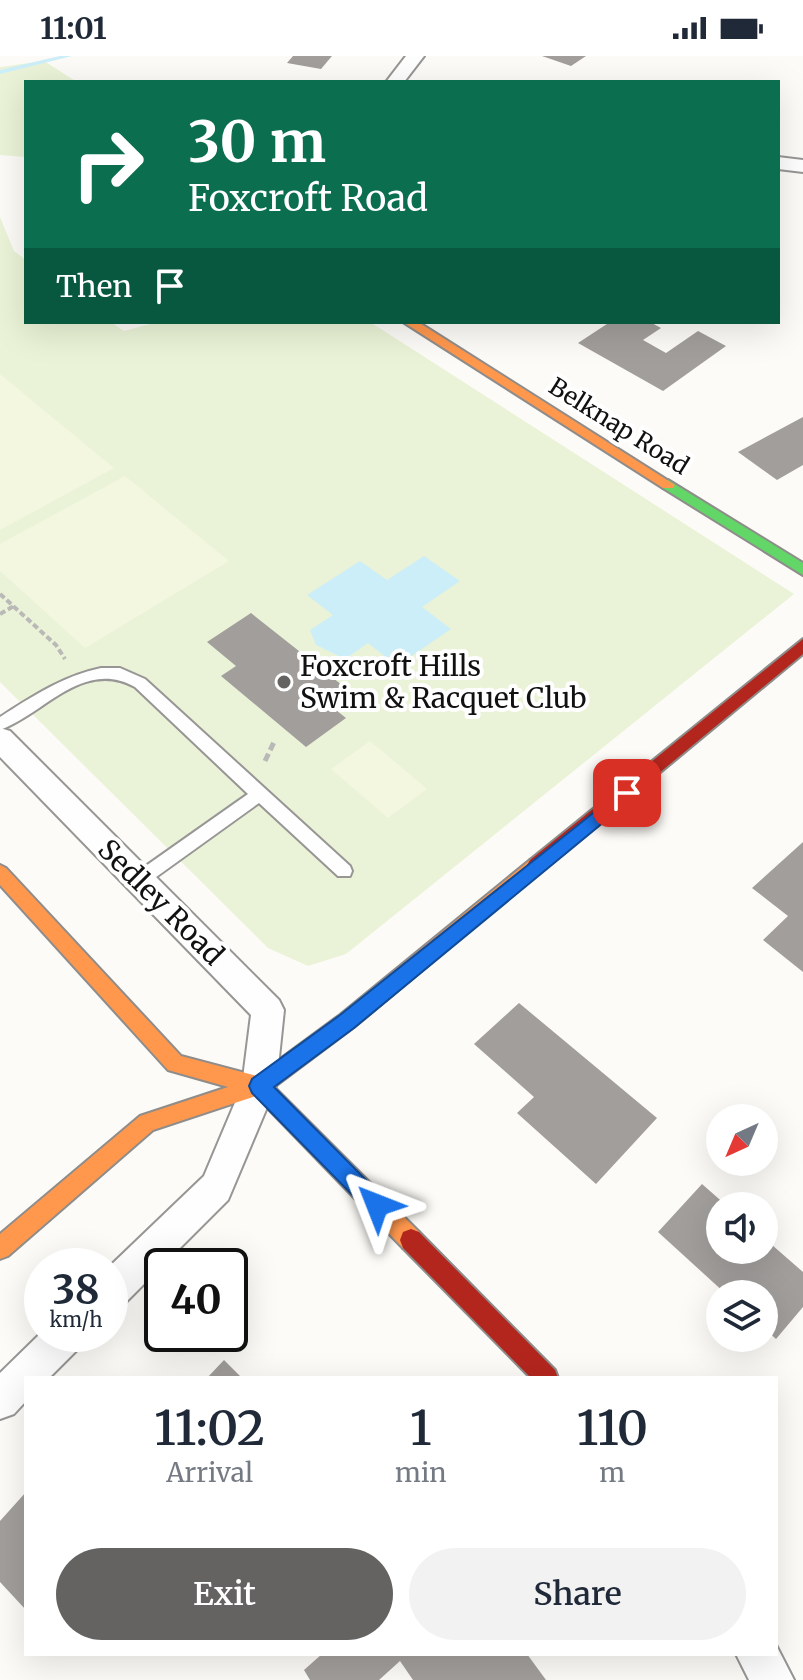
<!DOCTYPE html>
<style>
body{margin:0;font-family:Merriweather,serif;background:#f2f2f3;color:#1f2937;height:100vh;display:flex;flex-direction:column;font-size:30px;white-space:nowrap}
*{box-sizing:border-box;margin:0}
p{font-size:26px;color:#747a83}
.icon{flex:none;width:44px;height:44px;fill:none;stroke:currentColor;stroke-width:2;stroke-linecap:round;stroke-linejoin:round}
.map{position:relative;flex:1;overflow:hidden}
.details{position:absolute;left:24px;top:1320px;width:754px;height:280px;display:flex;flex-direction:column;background:#fff;border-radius:0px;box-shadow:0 8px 32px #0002}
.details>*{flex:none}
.guide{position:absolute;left:24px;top:24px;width:756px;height:244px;border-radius:0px;box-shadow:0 8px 32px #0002;background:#0b6e4f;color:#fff;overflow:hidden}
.needle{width:52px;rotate:224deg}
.controls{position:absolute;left:706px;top:1048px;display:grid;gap:16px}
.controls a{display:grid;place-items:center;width:72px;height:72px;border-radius:50%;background:#fff;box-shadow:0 8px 32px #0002;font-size:40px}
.speed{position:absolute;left:24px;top:1192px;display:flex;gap:16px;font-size:40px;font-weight:700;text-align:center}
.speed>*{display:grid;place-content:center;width:104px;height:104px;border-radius:50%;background:#fff;box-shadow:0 8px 32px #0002;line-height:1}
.speed small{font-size:20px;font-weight:400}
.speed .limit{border:4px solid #111;border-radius:12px;background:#fff;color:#111}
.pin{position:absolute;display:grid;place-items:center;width:68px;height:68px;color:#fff;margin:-34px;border-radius:16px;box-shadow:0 4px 12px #0006}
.me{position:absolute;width:88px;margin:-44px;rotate:315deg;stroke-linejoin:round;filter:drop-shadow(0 0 6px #0008)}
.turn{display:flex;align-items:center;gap:28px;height:168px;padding:0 32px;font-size:36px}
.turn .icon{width:104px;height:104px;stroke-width:2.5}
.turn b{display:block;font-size:56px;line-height:68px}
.then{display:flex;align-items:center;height:76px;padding:0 32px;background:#0003;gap:16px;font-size:30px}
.eta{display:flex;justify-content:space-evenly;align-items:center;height:136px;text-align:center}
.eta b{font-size:48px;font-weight:600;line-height:56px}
.cta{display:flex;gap:16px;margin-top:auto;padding:16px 32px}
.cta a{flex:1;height:92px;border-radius:48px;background:#646362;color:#fff;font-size:32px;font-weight:600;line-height:92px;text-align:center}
.cta a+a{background:#f2f2f3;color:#1f2937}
.status{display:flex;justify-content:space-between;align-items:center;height:56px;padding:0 40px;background:#fff;direction:ltr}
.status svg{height:22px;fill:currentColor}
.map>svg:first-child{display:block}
</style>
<div class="status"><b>11:01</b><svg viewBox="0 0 49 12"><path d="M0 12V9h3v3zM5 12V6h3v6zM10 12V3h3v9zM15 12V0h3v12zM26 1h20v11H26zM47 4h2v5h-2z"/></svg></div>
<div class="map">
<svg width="803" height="1624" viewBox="0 0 803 1624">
<rect width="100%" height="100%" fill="#fdfbf7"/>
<g fill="#eaf3d7">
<path d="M 44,5 L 77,26 L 26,26 L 26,101 L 0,99 L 0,11 Z"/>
<path d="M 0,161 L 14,195 L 26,204 L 26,266 L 111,266 L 124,275 L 158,266 L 370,266 L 794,538 L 346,898 L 308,910 L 268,892 L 0,626 Z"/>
</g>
<g fill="#f3f7e0">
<path d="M 0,318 L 114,412 L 0,474 Z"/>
<path d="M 125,420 L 229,505 L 85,592 L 0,515 L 0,488 Z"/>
<path d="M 370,685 L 427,733 L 388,762 L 331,713 Z"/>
</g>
<path fill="#cceef8" d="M 424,500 L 460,525 L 422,551 L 451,573 L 397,610 L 368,587 L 345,603 L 316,589 L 310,574 L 333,559 L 307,539 L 360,505 L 387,524 Z"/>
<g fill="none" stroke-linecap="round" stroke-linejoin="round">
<path fill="#cceef8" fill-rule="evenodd" d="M 60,0 L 72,0 L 0,18 L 0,14 Z"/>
</g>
<g fill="#a19e9c">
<path d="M 293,0 L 332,0 L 321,13 L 287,7 Z"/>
<path d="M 542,0 L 586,0 L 571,10 Z"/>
<path d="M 610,266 L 650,266 L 661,272 L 643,284 L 666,297 L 698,275 L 726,290 L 663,335 L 578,287 Z"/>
<path d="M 803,361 L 803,409 L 777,424 L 738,396 Z"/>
<path d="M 251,557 L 347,633 L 327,647 L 346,662 L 306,691 L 221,620 L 236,610 L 207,586 Z"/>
<path d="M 803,786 L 803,916 L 763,884 L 788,860 L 752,832 Z"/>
<path d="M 519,947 L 657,1062 L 596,1128 L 517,1057 L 534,1041 L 474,988 Z"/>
<path d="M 702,1128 L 727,1150 L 720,1150 L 720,1194 L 764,1194 L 764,1182 L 803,1216 L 803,1251 L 776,1283 L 764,1272 L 764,1238 L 726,1238 L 658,1176 Z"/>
<path d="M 224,1304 L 242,1322 L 207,1322 Z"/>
<path d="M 26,1436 L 26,1554 L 0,1526 L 0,1465 Z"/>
<path d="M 322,1598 L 527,1598 L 546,1624 L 413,1624 L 400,1605 L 379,1624 L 310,1624 L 304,1614 Z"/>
</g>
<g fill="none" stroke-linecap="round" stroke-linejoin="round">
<g stroke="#979695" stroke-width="4">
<path id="lane" d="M 101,612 L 120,612 L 145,623 L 350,810 L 352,815 L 350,820 L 338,820 L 259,747 L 145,829 L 133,829 L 131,824 L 133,819 L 248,738 L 135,631 C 83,602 44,658 0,674 L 0,661 C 33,640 63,620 101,612 Z"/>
</g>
<g stroke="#979695" stroke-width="4">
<g id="street">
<path d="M 406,0 L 424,0 L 404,26 L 386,26 Z"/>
<path d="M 778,101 L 803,104 L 803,116 L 778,113 Z"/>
<path d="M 0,672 L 10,675 L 279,944 L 284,954 L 276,1030 L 228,1144 L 123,1249 L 110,1254 L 110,1210 L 204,1120 L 242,1030 L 251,959 L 0,701 Z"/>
<path d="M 42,1276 L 86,1278 L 80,1291 L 49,1322 L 26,1322 L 26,1345 L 14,1358 L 0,1363 L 0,1317 Z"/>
<path d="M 776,1589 L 794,1624 L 749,1624 L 736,1598 L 776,1598 Z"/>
</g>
</g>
<g stroke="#8e8d8b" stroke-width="4">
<path id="fast" d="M 668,424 L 803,507 L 803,519 L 663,432 L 663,426 Z"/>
</g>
<g stroke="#8e8d8b" stroke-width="4">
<g id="slow">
<path d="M 403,266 L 418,266 L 675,429 L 673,432 L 663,432 Z"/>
<path d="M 536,802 L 542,804 L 545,809 L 542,814 L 354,971 L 274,1031 L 419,1176 L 422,1184 L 419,1192 L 411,1195 L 403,1192 L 256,1040 L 153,1074 L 8,1200 L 0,1203 L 0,1178 L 140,1060 L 228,1031 L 168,1014 L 0,829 L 0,809 L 6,812 L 181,1000 L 257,1020 L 340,959 L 530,804 Z"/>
</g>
</g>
<g stroke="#8e8d8b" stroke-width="4">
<g id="jam">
<path d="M 803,583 L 803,598 L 542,814 L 530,814 L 527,809 L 530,804 Z"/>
<path d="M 411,1173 L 419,1176 L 555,1314 L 558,1322 L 531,1322 L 403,1192 L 400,1184 L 403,1176 Z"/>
</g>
</g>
<g stroke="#b9b9b8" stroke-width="4" stroke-dasharray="6 3" stroke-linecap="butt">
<path d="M 0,538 L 56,589 L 65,603"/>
<path d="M 0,558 L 14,550"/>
</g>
<path stroke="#b9b9b8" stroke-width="5" stroke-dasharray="8 4" stroke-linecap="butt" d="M 265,705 L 275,684"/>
<use href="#lane" fill="#fffefe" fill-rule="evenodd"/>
<use href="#street" fill="#fffefe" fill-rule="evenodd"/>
<use href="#fast" fill="#63d668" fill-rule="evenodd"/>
<use href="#slow" fill="#ff974d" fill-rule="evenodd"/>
<use href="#jam" fill="#b3261e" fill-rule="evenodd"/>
</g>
<path fill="#1a73e8" stroke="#114b97" stroke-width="2" d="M 627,730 L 636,737 L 633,742 L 354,972 L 274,1031 L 384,1142 L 387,1149 L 384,1156 L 377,1159 L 369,1156 L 252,1037 L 249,1030 L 252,1023 L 340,959 Z"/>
<circle fill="#646362" stroke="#fff" stroke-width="3" cx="284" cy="626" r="8"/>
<g text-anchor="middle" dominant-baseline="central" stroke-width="8" stroke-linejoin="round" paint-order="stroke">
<g font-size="24" fill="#111" stroke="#fff">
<text transform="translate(619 370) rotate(32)">Belknap Road</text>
</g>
<g font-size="28" fill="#111" stroke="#fff" text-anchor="start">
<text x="300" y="610">Foxcroft Hills<tspan x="300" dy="32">Swim &amp; Racquet Club</tspan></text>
</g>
<g font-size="28" fill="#111" stroke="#fff">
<text transform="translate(161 846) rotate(45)">Sedley Road</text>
</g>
</g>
</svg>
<div class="controls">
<a><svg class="needle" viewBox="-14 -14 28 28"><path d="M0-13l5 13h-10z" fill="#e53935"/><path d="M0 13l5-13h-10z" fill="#747a83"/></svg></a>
<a><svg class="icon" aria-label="sound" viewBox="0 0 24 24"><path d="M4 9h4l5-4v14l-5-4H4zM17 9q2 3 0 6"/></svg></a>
<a><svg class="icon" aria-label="layers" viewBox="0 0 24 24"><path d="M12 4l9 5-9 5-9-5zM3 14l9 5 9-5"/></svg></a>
</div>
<div class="speed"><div>38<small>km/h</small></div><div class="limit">40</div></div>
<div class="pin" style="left:627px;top:737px;background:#d93025"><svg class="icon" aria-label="arrive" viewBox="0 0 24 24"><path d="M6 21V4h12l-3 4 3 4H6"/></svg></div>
<svg class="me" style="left:377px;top:1149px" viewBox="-20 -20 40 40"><path d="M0-17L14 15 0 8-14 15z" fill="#1a73e8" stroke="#fff" stroke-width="4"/></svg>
<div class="guide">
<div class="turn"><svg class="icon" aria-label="right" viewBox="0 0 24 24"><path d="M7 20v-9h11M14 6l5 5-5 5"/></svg><div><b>30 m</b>Foxcroft Road</div></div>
<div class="then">Then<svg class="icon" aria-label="arrive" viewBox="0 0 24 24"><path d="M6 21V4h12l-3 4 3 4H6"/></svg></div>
</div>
<section class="details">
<div class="eta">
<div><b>11:02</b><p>Arrival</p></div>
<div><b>1</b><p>min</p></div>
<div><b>110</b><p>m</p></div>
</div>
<div class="cta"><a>Exit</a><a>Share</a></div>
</section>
</div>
